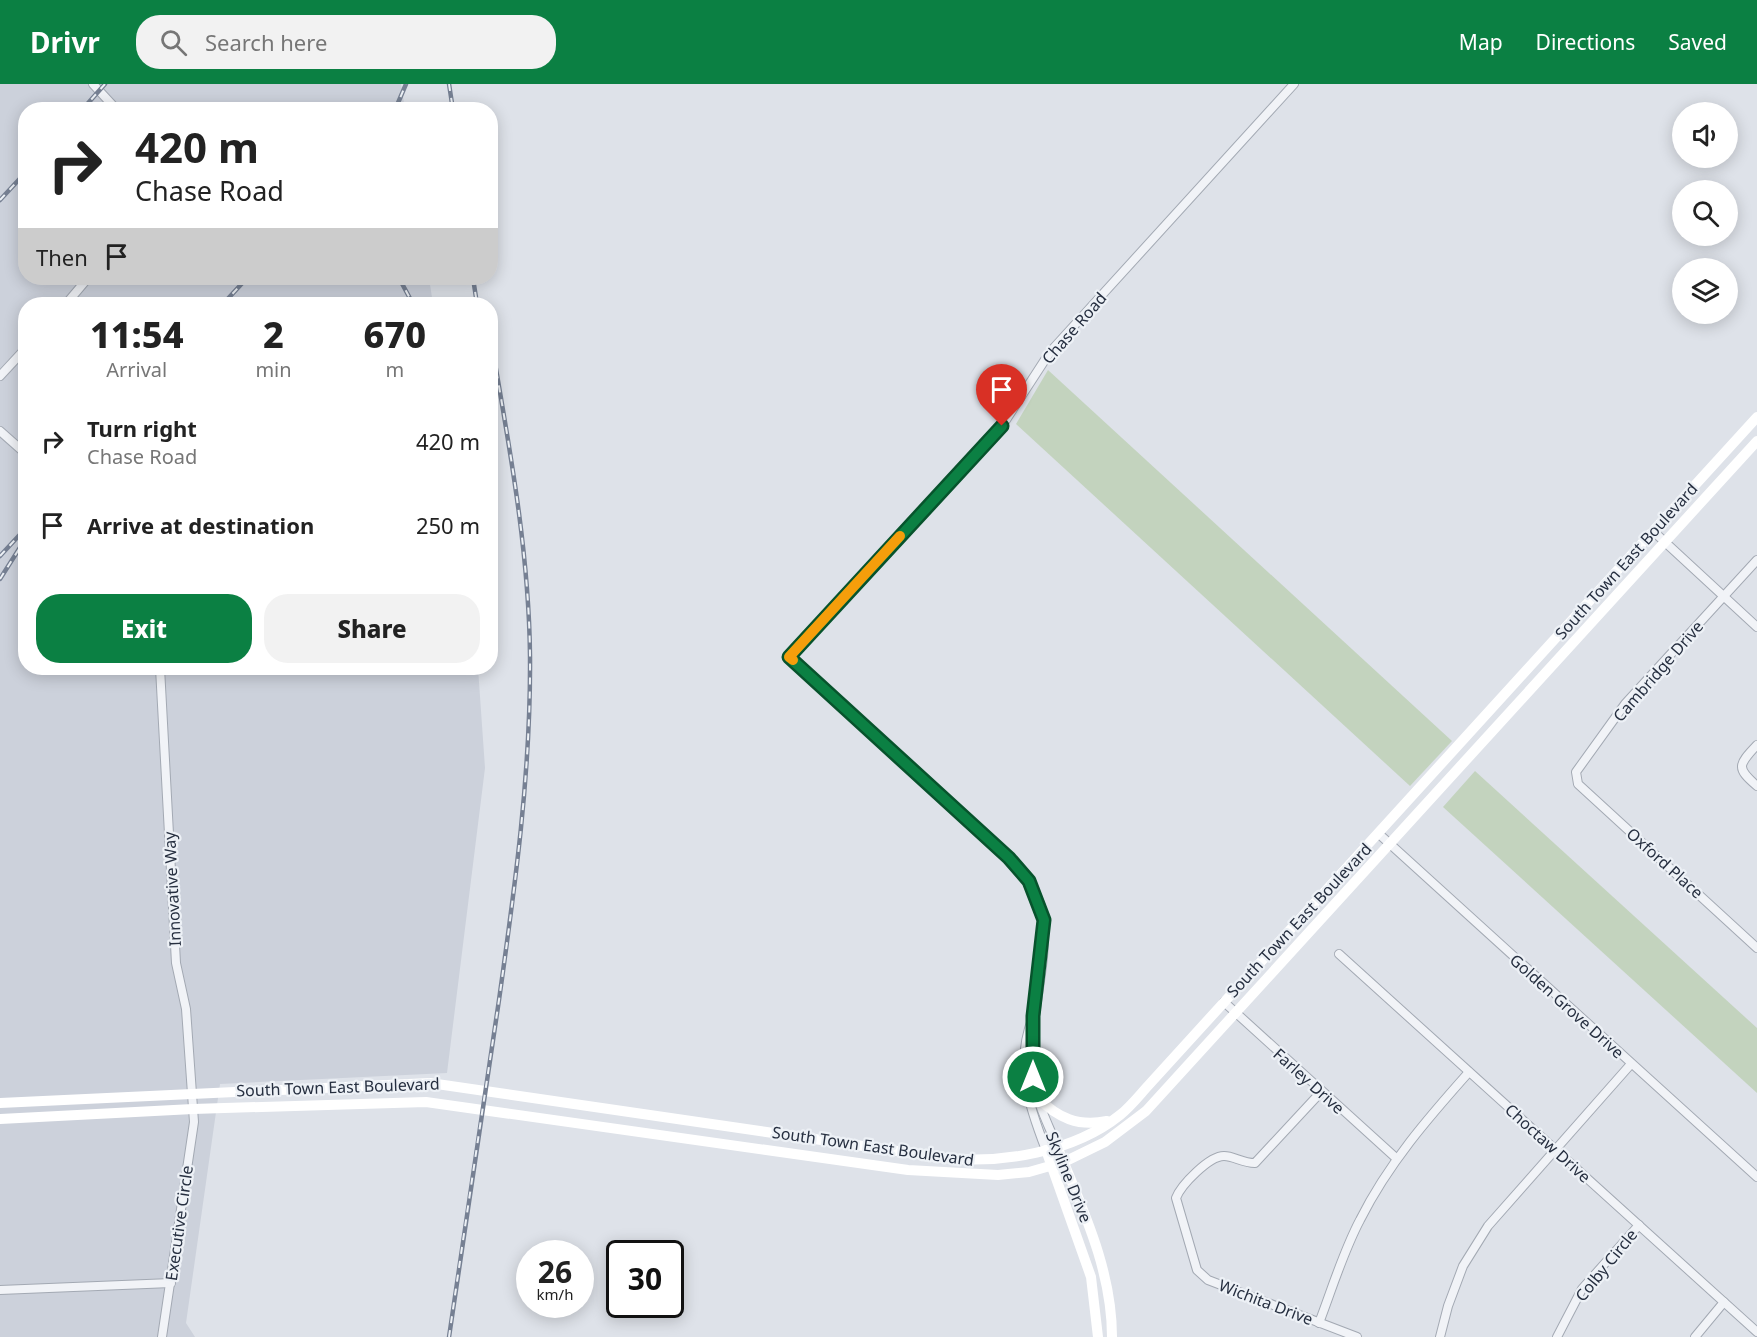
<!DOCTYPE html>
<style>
body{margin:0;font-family:"Noto Sans",sans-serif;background:#f2f2f2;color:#222;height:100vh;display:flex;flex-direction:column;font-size:22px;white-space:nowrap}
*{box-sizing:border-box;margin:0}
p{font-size:20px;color:#767676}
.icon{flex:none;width:33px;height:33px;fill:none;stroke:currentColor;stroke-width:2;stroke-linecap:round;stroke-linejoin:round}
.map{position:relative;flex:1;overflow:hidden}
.side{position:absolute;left:18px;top:213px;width:480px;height:378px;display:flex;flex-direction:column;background:#fff;border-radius:24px;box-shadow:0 3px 15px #0003}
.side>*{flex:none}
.top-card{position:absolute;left:18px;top:18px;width:480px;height:183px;border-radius:24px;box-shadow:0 3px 15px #0003;background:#fff;color:#222;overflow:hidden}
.fabs{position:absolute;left:1672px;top:18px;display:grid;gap:12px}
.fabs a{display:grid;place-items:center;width:66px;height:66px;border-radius:50%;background:#fff;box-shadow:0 3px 15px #0003;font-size:30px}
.speed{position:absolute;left:516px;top:1156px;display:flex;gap:12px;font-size:30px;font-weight:700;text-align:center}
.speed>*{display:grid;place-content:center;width:78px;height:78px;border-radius:50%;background:#fff;box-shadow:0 3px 15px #0003;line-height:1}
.speed small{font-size:15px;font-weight:400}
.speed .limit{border:3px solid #111;border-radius:9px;background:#fff;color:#111}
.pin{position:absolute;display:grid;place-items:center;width:51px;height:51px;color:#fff;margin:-62px -26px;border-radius:50% 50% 50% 0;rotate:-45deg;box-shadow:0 0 6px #0007}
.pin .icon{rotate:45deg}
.me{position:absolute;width:66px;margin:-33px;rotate:0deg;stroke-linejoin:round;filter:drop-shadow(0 0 4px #0008)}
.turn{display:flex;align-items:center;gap:21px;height:126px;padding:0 18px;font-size:27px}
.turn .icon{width:78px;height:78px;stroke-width:2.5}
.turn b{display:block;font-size:42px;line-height:51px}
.then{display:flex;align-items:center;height:57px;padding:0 18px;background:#0003;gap:12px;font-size:22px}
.eta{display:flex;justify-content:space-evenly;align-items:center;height:102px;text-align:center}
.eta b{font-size:36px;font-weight:800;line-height:42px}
.action{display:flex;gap:12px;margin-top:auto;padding:12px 18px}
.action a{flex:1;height:69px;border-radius:24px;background:#0b8043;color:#fff;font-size:24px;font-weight:800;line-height:69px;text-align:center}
.action a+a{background:#f2f2f2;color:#222}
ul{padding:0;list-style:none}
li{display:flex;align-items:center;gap:18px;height:84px;padding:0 18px}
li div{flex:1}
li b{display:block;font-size:22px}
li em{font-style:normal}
header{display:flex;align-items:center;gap:36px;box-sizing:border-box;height:84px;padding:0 30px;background:#0b8043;color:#fff}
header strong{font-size:28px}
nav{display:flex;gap:33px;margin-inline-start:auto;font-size:21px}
.search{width:420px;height:54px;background:#f2f2f2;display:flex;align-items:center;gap:15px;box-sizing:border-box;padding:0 21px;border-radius:24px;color:#767676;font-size:22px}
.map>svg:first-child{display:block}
</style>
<header>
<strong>Drivr</strong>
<div class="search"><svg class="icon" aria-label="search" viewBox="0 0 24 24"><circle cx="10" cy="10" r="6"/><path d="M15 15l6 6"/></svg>Search here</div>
<nav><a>Map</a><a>Directions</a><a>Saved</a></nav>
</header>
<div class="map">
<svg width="1757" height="1253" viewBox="0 0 1757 1253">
<rect width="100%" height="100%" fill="#dee2e9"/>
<path fill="#ccd1db" d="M 0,0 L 401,0 L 405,25 L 26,26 L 26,194 L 429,194 L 433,220 L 26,220 L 26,584 L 478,584 L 485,684 L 447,989 L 220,1000 L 186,1239 L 195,1253 L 0,1253 Z"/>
<g fill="#c3d3be">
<path d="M 1048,286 L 1452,657 L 1410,702 L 1016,340 Z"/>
<path d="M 1475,687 L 1757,944 L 1757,1009 L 1443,723 Z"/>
</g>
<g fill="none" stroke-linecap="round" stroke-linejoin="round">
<g stroke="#a3a9b3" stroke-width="10">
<g id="minor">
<path d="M 93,0 L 117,26"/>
<path d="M 66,220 L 88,194"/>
<path d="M 0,292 L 26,264"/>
<path d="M 0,347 L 26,370"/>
<path d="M 1653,447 L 1757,543"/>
<path d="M 1757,476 L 1625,620 L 1576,688 L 1578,700 L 1757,864"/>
<path d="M 160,584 L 176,879 L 186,925 L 194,1038 L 162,1253"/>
<path d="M 1757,661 C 1738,681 1736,684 1757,702"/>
<path d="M 1379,750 L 1757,1093"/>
<path d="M 1339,870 L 1757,1248"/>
<path d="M 1224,918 L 1396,1074"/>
<path d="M 1033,933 C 1014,980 1029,1022 1046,1066"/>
<path d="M 1321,1008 L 1255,1079 C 1242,1079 1234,1072 1224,1072 C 1209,1072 1181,1101 1176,1114 L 1197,1186 L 1208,1196 L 1357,1253"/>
<path d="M 1057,1062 C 1048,1040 1036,1017 1033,993 C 1027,941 1047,889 1044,837 C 1042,812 1025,792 1009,774 L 789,573 L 1002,342 L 1050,268 L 1294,0"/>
<path d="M 0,1206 L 171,1199"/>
<path d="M 1319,1239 C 1332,1205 1343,1168 1360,1136 C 1388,1080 1428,1034 1469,988"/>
<path d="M 1440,1253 L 1448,1222 L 1463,1182 L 1488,1142 L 1631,980"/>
<path d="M 1557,1253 L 1582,1205 L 1639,1141"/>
<path d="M 1695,1253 L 1724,1218"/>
</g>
</g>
<use href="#minor" stroke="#f1f3f7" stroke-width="8"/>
<g stroke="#fff" stroke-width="10">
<path d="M 1038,1014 C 1058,1034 1078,1043 1107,1037"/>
<path d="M 0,1019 L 430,999 L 945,1074 C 1002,1080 1074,1068 1120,1031 C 1130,1023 1138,1013 1146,1004 L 1757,333"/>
<path d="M 0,1035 L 193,1025 L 426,1018 L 908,1086 L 998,1091 L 1029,1088 L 1064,1078 L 1105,1058 L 1146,1027 L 1757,357"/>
<path d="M 1057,1062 C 1082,1124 1112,1185 1112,1253"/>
<path d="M 1046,1066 L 1091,1193 L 1098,1253"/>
</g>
<g stroke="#768093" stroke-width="4.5">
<g id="rail">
<path d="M 449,0 L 453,26"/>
<path d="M 82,26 L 105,0"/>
<path d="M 395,26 L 406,0"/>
<path d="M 0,116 L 26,88"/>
<path d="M 399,194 L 413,220"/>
<path d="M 473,194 L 477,220"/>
<path d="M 223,220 L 247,194"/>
<path d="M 0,472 L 26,444"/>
<path d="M 0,495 L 26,454"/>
<path d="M 449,1253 C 465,1141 482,1029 499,916 C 515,802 531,688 530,572 C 529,464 508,356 490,250"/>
</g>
</g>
<use href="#rail" stroke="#edf1f6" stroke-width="2" stroke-dasharray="7" stroke-linecap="butt"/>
</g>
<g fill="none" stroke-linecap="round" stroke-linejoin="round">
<g stroke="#07532c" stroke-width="15">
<path id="route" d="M 1002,342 L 789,573 L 1009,774 L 1029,797 L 1044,836 L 1033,932 L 1033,993"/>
</g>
<use href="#route" stroke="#0b8043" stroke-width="10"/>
<path stroke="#f59e0b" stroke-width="10" d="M 793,576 L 789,573 L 900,452"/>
</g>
<g text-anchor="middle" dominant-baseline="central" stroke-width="4.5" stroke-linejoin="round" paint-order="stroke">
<g font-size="16" fill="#262f40" stroke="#edf1f6">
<text transform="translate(1074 244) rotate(-49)">Chase Road</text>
<text transform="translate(1626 477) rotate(-48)">South Town East Boulevard</text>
<text transform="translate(1658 587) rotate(-49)">Cambridge Drive</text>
<text transform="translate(1665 779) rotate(42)">Oxford Place</text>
<text transform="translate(172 805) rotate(-93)">Innovative Way</text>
<text transform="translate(1299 836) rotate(-47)">South Town East Boulevard</text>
<text transform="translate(1567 922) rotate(42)">Golden Grove Drive</text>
<text transform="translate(1309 997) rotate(42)">Farley Drive</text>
<text transform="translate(338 1003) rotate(-2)">South Town East Boulevard</text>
<text transform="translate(1548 1059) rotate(42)">Choctaw Drive</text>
<text transform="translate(873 1062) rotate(8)">South Town East Boulevard</text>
<text transform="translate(1069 1093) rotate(68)">Skyline Drive</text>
<text transform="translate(179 1139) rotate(-82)">Executive Circle</text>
<text transform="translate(1606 1181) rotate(-51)">Colby Circle</text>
<text transform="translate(1266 1218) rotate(21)">Wichita Drive</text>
</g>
</g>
</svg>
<div class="fabs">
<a><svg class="icon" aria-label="sound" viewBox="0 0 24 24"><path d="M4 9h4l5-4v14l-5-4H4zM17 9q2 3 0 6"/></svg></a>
<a><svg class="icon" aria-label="search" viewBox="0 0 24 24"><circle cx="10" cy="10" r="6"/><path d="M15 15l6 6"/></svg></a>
<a><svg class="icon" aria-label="layers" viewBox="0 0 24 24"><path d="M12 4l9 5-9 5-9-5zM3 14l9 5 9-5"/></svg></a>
</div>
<div class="speed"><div>26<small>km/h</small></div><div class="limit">30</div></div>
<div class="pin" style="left:1002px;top:342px;background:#d93025"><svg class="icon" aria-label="arrive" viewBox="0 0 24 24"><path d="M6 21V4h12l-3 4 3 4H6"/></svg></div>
<svg class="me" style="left:1033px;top:993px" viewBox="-20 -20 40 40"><circle r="17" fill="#0b8043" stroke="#fff" stroke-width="3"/><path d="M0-11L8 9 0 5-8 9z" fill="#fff"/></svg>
<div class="top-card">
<div class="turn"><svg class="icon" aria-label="right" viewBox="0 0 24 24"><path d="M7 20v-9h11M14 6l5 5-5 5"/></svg><div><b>420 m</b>Chase Road</div></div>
<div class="then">Then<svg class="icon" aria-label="arrive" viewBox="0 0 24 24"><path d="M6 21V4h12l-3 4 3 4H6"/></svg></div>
</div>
<section class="side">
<div class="eta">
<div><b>11:54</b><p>Arrival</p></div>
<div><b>2</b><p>min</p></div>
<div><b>670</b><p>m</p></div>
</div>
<ul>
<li><svg class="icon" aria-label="right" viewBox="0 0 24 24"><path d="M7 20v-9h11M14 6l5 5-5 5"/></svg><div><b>Turn right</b><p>Chase Road</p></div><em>420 m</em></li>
<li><svg class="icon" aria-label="arrive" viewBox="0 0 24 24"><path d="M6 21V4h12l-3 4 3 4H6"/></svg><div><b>Arrive at destination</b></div><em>250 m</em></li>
</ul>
<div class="action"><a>Exit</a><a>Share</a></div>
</section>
</div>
